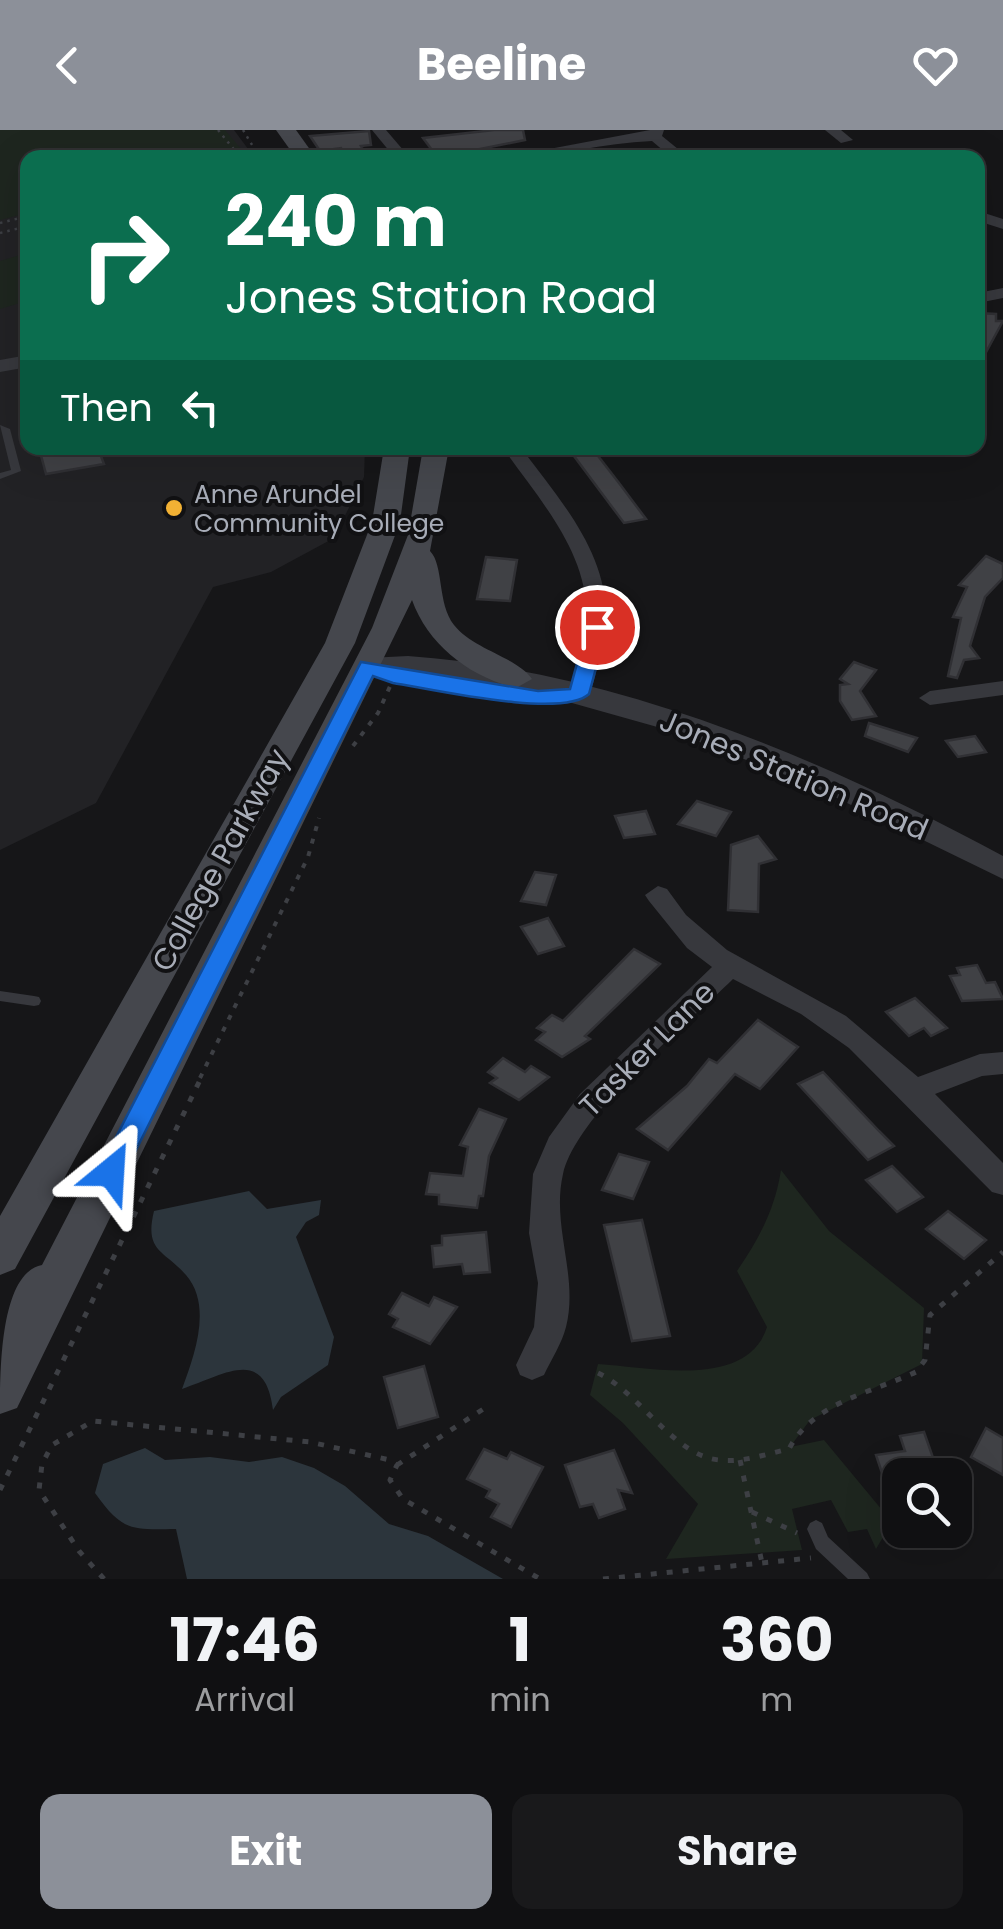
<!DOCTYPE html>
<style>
body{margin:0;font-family:Poppins,sans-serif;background:#19191b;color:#f1f3f6;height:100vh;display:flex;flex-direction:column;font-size:38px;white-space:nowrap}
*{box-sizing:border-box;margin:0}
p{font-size:32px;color:#9c9d9f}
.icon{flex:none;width:55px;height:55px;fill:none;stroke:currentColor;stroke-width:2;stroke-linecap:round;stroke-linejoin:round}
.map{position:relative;height:1449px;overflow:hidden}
.side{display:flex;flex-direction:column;background:#101012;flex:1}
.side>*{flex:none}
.top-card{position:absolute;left:20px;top:20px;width:965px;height:305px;border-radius:20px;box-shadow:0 10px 40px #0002,0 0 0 2px #303032;background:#0b6e4f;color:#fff;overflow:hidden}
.tools{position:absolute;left:882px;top:1328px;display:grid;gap:20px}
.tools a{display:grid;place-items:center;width:90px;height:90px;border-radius:20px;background:#101012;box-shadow:0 10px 40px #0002,0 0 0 2px #303032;font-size:50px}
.pin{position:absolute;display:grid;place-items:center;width:85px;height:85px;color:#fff;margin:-42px;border:5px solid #fff;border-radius:50%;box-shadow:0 2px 10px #0007}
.me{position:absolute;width:110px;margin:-55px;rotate:27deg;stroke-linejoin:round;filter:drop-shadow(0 0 8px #0008)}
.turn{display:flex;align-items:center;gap:35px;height:210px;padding:0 40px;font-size:45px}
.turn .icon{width:130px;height:130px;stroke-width:2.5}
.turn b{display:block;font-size:70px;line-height:85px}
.then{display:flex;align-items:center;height:95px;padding:0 40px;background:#0003;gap:20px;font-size:38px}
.eta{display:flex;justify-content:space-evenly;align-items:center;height:170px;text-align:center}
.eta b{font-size:60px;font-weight:700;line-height:70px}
.cta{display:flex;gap:20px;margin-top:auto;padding:20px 40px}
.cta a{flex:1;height:115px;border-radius:20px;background:#8c9099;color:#fff;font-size:40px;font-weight:700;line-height:115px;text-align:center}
.cta a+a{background:#19191b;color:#f1f3f6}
header{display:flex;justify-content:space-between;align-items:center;height:130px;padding:0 40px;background:#8c9099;color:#fff;font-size:45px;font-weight:700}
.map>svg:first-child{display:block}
</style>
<header><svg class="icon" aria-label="back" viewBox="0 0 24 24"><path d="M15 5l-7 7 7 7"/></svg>Beeline<svg class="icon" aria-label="heart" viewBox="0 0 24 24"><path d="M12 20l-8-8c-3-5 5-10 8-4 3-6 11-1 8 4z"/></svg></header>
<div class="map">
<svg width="1003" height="1449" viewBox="0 0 1003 1449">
<rect width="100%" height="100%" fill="#161618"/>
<path fill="#222225" d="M 0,0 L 234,0 L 254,27 L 28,28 L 28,318 L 365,318 L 364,347 L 334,408 L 271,442 L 213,457 L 96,673 L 0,720 Z"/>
<g fill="#1e261f">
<path d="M 0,0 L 225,0 L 248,27 L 28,28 L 27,83 L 0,90 Z"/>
<path d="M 27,123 L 27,171 L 0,179 L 0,131 Z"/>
<path d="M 781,1040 L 829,1101 L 924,1178 L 922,1234 L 810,1290 L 790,1317 L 824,1310 L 892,1392 L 876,1419 L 867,1399 L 848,1402 L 831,1370 L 792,1379 L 802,1420 L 666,1429 L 698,1374 L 623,1293 L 590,1265 L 598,1234 C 649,1237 747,1260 767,1197 L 737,1141 C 759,1109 775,1079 781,1040 Z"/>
</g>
<g fill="#2c353c">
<path d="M 249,1061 L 267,1079 L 321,1070 L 319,1085 L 306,1092 L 296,1107 L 334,1207 L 328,1235 L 281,1267 L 273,1280 C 265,1216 226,1244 182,1259 C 194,1226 213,1176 186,1145 C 164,1120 144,1122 154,1081 Z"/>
<path d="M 145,1318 L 165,1330 L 210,1327 L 249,1332 L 282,1327 L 314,1338 L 345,1356 L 389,1394 L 428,1406 L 503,1449 L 187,1449 L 176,1399 C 131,1400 122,1401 95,1363 L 103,1334 Z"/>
</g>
<g fill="#404145" stroke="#303034" stroke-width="2.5">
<path d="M 494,0 L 523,0 L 525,10 L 450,25 L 435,24 L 423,8 Z"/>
<path d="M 369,1 L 371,15 L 361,16 L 366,25 L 346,27 L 341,18 L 320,21 L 310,6 Z"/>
<path d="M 978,183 L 996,184 L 996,191 L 1003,191 L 978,237 Z"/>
<path d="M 39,318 L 98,318 L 104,334 L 46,344 Z"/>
<path d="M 595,322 L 619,353 L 646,389 L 624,393 L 574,326 Z"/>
<path d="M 986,426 L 1003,434 L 1003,448 L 985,467 L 970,516 L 979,528 L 964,530 L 957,548 L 948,546 L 961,488 L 953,487 L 967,457 L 959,455 Z"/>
<path d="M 486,427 L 517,430 L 510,471 L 477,469 Z"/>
<path d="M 854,532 L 876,540 L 860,561 L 876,586 L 852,590 L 840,571 L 840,555 L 848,554 L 840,549 Z"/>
<path d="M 869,593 L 917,608 L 908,622 L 865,606 Z"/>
<path d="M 975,606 L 986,622 L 958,627 L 946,611 Z"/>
<path d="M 697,671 L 731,682 L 716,706 L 678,694 Z"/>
<path d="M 646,681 L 655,704 L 624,708 L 615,686 Z"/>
<path d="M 758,706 L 776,729 L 759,734 L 758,782 L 728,780 L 731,715 Z"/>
<path d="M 535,742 L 556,745 L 546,775 L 521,771 Z"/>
<path d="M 548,788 L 564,816 L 538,824 L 521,797 Z"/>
<path d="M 634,819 L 660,834 L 585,906 L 590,909 L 562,927 L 536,910 L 545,902 L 537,898 L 552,885 L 563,891 Z"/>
<path d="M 977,835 L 986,853 L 995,852 L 1003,869 L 962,871 L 950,846 L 960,845 L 957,838 Z"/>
<path d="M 915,868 L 947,898 L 931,906 L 924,898 L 909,906 L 886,882 Z"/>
<path d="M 758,890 L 798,917 L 760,959 L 735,944 L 668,1020 L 637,999 L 687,956 L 709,929 L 717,933 Z"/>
<path d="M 503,928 L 525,942 L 531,936 L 549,947 L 519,970 L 490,953 L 497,948 L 488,942 Z"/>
<path d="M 823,942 L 879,1001 L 894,1016 L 868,1030 L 798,954 Z"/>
<path d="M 479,979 L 506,989 L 489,1026 L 483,1066 L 479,1066 L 477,1078 L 439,1074 L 439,1065 L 426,1064 L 430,1043 L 463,1046 L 468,1017 L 460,1015 Z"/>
<path d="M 619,1024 L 649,1032 L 633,1069 L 602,1060 Z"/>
<path d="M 892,1036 L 923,1067 L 897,1082 L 866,1050 Z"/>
<path d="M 948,1081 L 986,1110 L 964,1129 L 926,1099 Z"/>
<path d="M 642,1090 L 670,1206 L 632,1211 L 604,1095 Z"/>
<path d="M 486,1102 L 490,1142 L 464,1144 L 462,1134 L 434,1137 L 432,1116 L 442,1115 L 442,1106 Z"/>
<path d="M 402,1163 L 429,1176 L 434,1167 L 457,1177 L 430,1214 L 393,1197 L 398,1189 L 389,1184 Z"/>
<path d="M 424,1236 L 438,1287 L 398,1298 L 384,1247 Z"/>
<path d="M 986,1298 L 1003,1308 L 1003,1345 L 971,1327 Z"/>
<path d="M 924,1302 L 939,1345 L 900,1345 L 897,1388 L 876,1325 L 905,1321 L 900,1306 Z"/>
<path d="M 484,1319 L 507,1329 L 511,1322 L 543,1337 L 511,1397 L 491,1387 L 499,1374 L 486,1367 L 490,1360 L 467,1349 Z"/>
<path d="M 614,1320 L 632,1363 L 618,1360 L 625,1379 L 599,1388 L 593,1374 L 580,1377 L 565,1335 Z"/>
</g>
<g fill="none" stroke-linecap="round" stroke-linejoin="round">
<g stroke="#3d3f44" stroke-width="2.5" stroke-dasharray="2.5 5" stroke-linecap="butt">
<path d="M 218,0 L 236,22 L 234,28"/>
<path d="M 243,0 L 260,28"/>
<path d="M 0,93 L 28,86"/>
<path d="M 0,103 L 28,96"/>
</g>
<g stroke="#3d3f44" stroke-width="4" stroke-dasharray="5 8" stroke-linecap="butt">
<path d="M 353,616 L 378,583 L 392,552"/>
<path d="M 200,948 L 308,727 L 319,688"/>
</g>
<g stroke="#3d3f44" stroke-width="5" stroke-dasharray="6 10" stroke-linecap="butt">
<path d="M 598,1243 C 640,1263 674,1326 719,1330 C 742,1333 766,1324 789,1319 C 812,1273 873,1262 916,1242 L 925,1230 L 930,1185 L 1003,1122"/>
<path d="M 740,1330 L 762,1433"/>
<path d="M 397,1335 L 488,1276"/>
<path d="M 0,1360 L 202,946"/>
<path d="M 752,1382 L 797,1403"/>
<path d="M 104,1449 L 79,1421 L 39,1360 L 42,1334 L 52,1315 L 93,1291 L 310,1312 L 390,1330 L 397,1335 L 390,1350 L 403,1369 L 540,1449"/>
<path d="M 603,1449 L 811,1428"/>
</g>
<g fill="#37383d" fill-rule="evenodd">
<path d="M 28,243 L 28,249 L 20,246 L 21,244 Z"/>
<path d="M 0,295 L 10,299 L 21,341 L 0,349 L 0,343 L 11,340 Z"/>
<path d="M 0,861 L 34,866 L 39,867 L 41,871 L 39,875 L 34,876 L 0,871 Z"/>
<path d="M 816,1390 L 822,1393 L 828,1407 L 867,1443 L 870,1449 L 848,1449 L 816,1419 L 807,1399 L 810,1393 Z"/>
</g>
<g fill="#37383d" fill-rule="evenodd">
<path d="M 372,0 L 386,0 L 410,28 L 395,28 Z"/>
<path d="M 650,0 L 664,0 L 662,6 L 689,28 L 672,28 L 652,11 C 601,13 552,28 501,28 Z"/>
<path d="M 825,0 L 841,0 L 853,10 L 841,13 Z"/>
<path d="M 978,81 L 1003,89 L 1003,99 L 978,91 Z"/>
<path d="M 1003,158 L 1003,168 L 978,173 L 978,163 Z"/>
<path d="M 503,318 L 521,318 C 571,384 626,444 599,532 C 595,544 593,558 587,569 L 579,571 L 568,564 C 573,542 584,520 586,497 C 593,427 540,371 503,318 Z"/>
<path d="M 1003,551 L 1003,565 L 930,575 L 919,568 L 930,561 Z"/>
<path d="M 658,756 L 667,759 L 686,785 L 727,820 L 846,886 L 918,947 L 980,924 L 1003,922 L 1003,944 L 982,946 L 935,964 L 1003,1033 L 1003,1065 L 992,1062 L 849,918 L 801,884 L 733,849 C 687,894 577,984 563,1044 C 551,1096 579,1146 566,1197 C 562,1213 551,1230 544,1245 L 532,1250 L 520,1245 L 516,1235 L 534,1197 L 538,1153 L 529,1103 L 533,1044 L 549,1007 L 580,964 L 712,837 L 687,818 L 649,771 L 645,765 Z"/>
</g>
<g fill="#37383d" fill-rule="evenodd">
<path d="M 28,225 L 28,237 L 0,242 L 0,230 Z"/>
<path d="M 408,526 C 616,541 821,628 1003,726 L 1003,749 L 804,652 L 668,600 L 540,564 L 434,545 L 368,544 L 355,536 L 368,528 Z"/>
</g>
<g fill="#45474d" fill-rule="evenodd">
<path d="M 276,0 L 296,0 L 316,28 L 296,28 Z"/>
<path d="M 384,318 L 410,318 L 400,392 L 355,513 L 15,1139 L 0,1145 L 0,1086 L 325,513 L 372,392 Z"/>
<path d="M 423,318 L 449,318 L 430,421 C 444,435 437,473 454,495 C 474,520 517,527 532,549 L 516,558 C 470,547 428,515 412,470 L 17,1278 L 0,1284 C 0,1240 0,1143 42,1135 L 372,498 L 408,405 Z"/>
</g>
</g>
<path fill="#1a73e8" stroke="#114b97" stroke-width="2.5" d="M 597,491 L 607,497 L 589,564 C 562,589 431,559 393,553 L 373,546 L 121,1050 L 102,1050 L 98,1042 L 361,532 L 538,561 L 570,559 L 587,497 Z"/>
<circle fill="#f2b134" stroke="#111113" stroke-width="4" cx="174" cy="378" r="10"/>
<g text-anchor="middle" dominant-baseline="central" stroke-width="8" stroke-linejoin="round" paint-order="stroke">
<g font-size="25" fill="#a8adb8" stroke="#111113" text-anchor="start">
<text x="194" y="364">Anne Arundel<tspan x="194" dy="29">Community College</tspan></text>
</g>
<g font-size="30" fill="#a8adb8" stroke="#111113">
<text transform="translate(794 645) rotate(23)">Jones Station Road</text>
<text transform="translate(220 730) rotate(-61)">College Parkway</text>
<text transform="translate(647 919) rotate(-45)">Tasker Lane</text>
</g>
</g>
</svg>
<div class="tools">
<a><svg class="icon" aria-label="search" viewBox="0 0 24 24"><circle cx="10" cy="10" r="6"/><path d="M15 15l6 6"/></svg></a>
</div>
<div class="pin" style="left:597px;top:497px;background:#d93025"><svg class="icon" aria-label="arrive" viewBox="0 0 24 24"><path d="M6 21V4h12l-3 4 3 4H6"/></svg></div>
<svg class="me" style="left:111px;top:1042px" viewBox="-20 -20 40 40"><path d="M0-17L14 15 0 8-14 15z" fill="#1a73e8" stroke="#fff" stroke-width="4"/></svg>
<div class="top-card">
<div class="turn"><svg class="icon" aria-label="right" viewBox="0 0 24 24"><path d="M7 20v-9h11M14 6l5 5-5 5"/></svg><div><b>240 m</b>Jones Station Road</div></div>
<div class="then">Then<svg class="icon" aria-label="left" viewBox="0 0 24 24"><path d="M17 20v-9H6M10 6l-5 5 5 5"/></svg></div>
</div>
</div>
<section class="side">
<div class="eta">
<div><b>17:46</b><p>Arrival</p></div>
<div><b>1</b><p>min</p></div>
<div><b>360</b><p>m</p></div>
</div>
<div class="cta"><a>Exit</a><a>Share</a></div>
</section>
